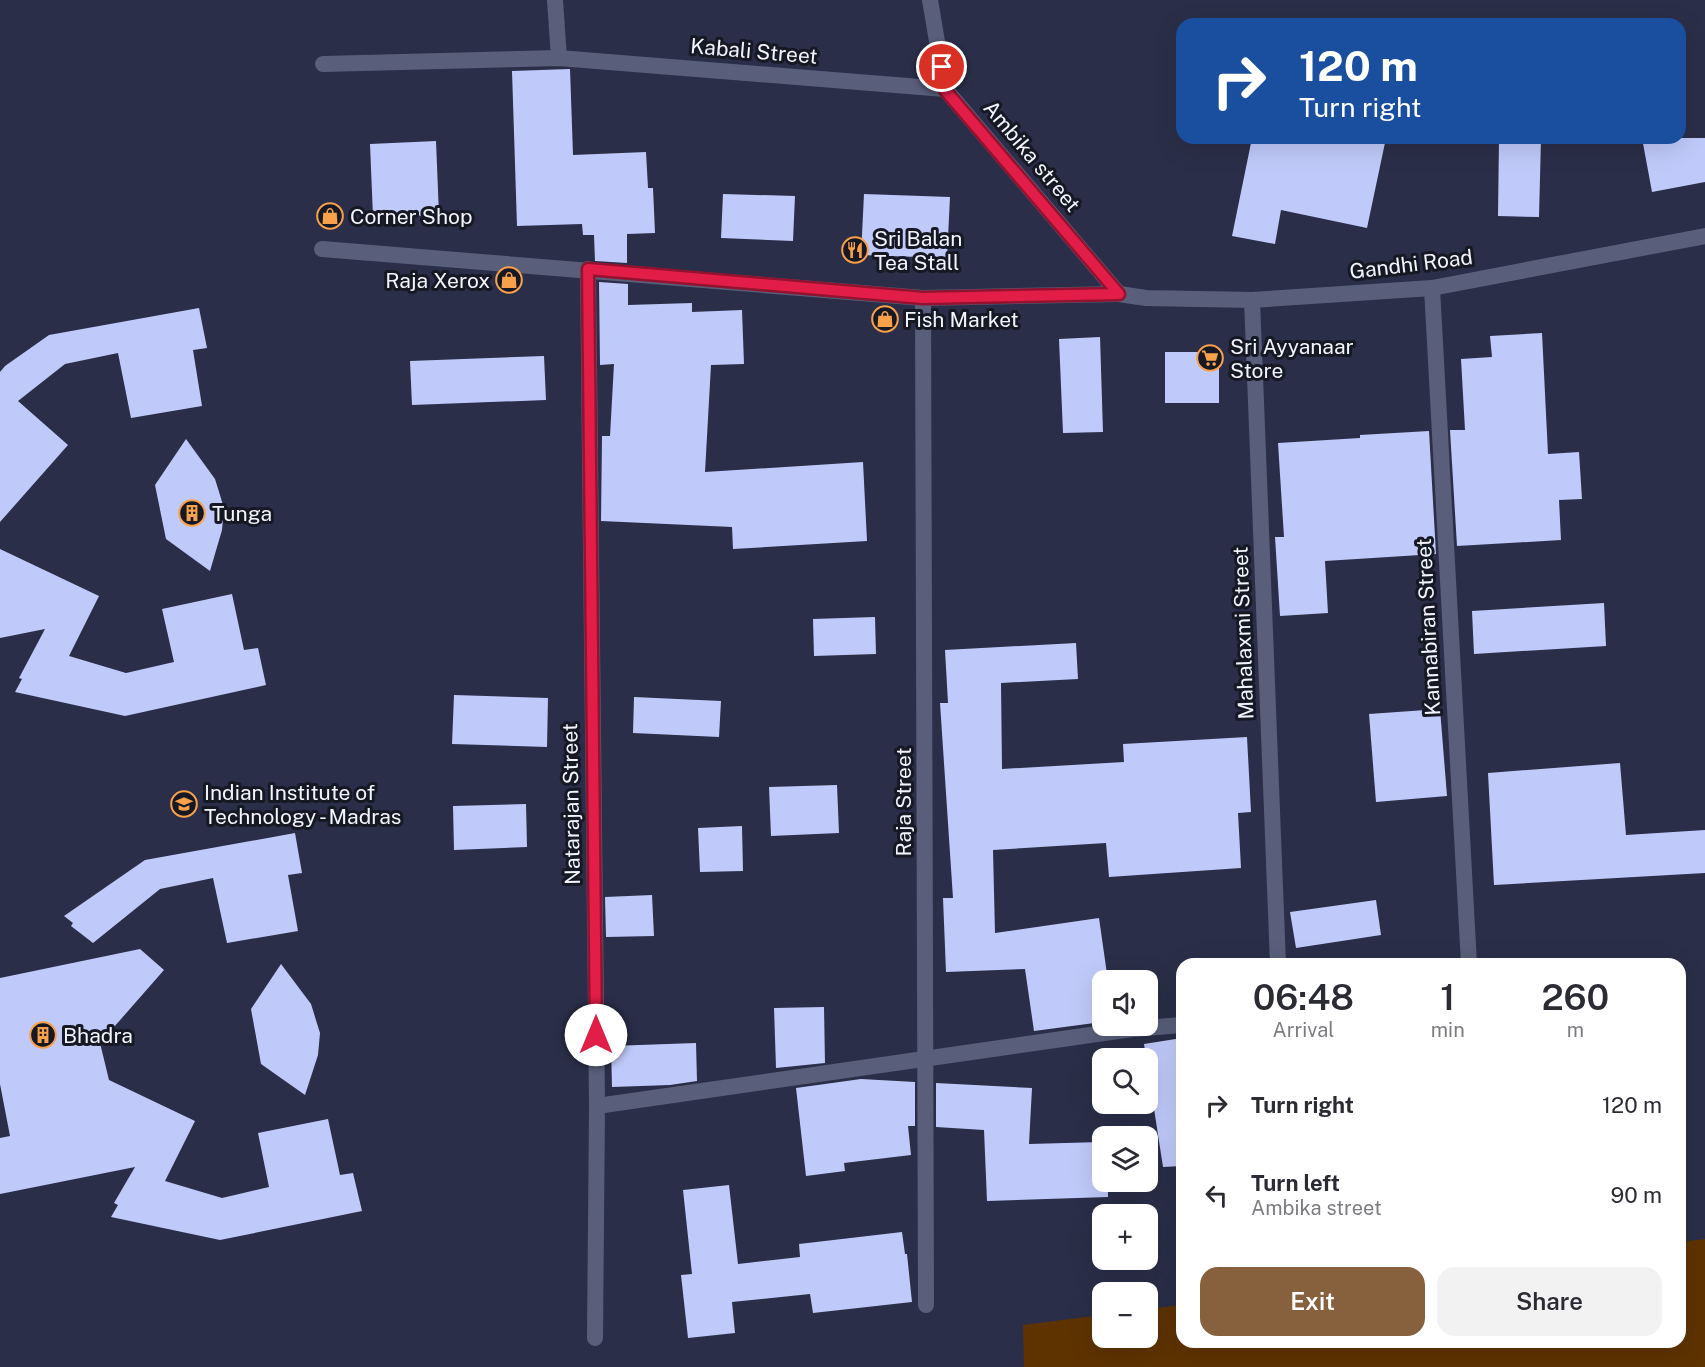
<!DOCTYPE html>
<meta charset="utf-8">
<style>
body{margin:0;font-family:"Public Sans",sans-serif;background:#f2f2f3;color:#2b2b33;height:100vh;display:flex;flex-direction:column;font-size:22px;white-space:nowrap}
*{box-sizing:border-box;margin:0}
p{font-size:20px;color:#7c7c81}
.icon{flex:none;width:33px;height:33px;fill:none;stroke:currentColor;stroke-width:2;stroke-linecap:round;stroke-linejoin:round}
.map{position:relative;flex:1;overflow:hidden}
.side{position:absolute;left:1176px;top:958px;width:510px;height:390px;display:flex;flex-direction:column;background:#fff;border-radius:18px;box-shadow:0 6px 24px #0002}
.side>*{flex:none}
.hud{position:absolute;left:1176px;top:18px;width:510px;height:126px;border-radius:18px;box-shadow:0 6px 24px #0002;background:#1a4fa0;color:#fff;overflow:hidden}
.fabs{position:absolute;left:1092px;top:970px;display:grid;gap:12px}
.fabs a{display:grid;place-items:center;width:66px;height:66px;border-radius:12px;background:#fff;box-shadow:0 6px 24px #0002;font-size:30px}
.pin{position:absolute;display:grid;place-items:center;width:51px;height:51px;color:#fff;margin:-26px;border:3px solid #fff;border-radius:50%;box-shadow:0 2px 6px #0007}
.me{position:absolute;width:66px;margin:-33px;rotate:0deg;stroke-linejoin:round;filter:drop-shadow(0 0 4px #0008)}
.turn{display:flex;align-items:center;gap:21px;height:126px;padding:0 24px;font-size:27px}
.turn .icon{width:78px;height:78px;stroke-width:2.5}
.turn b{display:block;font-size:42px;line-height:51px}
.eta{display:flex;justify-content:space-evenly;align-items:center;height:102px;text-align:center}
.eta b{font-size:36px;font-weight:600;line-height:42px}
.action{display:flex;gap:12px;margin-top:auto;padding:12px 24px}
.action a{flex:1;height:69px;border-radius:18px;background:#87603d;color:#fff;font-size:24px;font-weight:600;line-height:69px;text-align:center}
.action a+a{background:#f2f2f3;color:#2b2b33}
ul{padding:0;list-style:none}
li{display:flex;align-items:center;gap:18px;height:90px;padding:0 24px}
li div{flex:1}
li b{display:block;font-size:22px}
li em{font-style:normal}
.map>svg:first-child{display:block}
</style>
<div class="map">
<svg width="1705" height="1367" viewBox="0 0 1705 1367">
<rect width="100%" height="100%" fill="#2a2e48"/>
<path fill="#5f3300" d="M 1705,1239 L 1705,1367 L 1024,1367 L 1023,1325 L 1102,1315 L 1102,1338 L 1148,1338 L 1148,1309 L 1182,1305 L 1182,1342 L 1680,1342 L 1680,1242 Z"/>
<g fill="#c0cafa">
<path d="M 570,69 L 573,155 L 646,152 L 648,188 L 653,188 L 655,233 L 627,234 L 627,263 L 595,261 L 594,235 L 583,235 L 582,224 L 517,226 L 512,71 Z"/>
<path d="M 1252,138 L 1386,138 L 1367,228 L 1281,210 L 1275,244 L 1232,236 Z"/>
<path d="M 1499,138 L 1541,138 L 1539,217 L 1498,216 Z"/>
<path d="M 1642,138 L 1705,138 L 1705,182 L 1652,192 Z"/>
<path d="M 436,141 L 439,215 L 373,217 L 370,144 Z"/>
<path d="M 723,194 L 795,196 L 793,241 L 721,238 Z"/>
<path d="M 864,194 L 950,197 L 947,258 L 861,255 Z"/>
<path d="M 599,282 L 628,284 L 628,305 L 692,303 L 692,312 L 742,310 L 744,364 L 711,365 L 705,472 L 863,462 L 867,541 L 733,549 L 732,527 L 601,521 L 602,436 L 610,436 L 614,364 L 600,365 Z"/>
<path d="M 199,308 L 207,348 L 193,350 L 202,406 L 131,418 L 118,353 L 65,364 L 18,401 L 68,445 L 0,522 L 0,372 L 5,366 L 49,335 Z"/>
<path d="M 1542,333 L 1548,454 L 1579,452 L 1582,499 L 1559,500 L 1561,540 L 1457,546 L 1450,430 L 1465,430 L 1461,359 L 1492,357 L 1490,336 Z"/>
<path d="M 1100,337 L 1103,432 L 1063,433 L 1059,339 Z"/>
<rect x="1165" y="352" width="54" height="51"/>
<path d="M 544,356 L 546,400 L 412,405 L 410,361 Z"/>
<path d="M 1429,431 L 1436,554 L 1325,561 L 1328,613 L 1280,616 L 1275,537 L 1284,537 L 1278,443 L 1360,438 L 1360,435 Z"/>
<path d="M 186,439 L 215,479 L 224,508 L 222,530 L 210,571 L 166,539 L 155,485 Z"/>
<path d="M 0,549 L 99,596 L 69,656 L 126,673 L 174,662 L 162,609 L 232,594 L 244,650 L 258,648 L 266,685 L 125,716 L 15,692 L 22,679 L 19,678 L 45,629 L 0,638 Z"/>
<path d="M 1604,603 L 1606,646 L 1474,654 L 1472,611 Z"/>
<path d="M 875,617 L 876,654 L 814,656 L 813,619 Z"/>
<path d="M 1076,643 L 1078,679 L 1001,683 L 1002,769 L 1124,762 L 1123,744 L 1247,737 L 1251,812 L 1238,813 L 1241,868 L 1109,877 L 1106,843 L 993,850 L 995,933 L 1099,918 L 1108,981 L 1102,981 L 1102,1022 L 1034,1031 L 1025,969 L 946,972 L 943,898 L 953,898 L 940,703 L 948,703 L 945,650 Z"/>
<path d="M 454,695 L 548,698 L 547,747 L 452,744 Z"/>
<path d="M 634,697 L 721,701 L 719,737 L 633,733 Z"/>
<path d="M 1440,709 L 1447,796 L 1376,802 L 1369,714 Z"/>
<path d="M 1620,763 L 1626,835 L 1705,830 L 1705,873 L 1494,885 L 1488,773 Z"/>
<path d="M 837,785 L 839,833 L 771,836 L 769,787 Z"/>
<path d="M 526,804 L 527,847 L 454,850 L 453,806 Z"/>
<path d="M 742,826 L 743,871 L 700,872 L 698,828 Z"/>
<path d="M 295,833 L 302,873 L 288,875 L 298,931 L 227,943 L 213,878 L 160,889 L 93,943 L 71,926 L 73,923 L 64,916 L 145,860 Z"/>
<path d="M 652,895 L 654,936 L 606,937 L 605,897 Z"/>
<path d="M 1376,900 L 1381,935 L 1296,948 L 1290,912 Z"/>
<path d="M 140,949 L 164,970 L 100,1043 L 109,1080 L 195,1121 L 165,1181 L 222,1198 L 269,1187 L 258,1133 L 328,1119 L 340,1175 L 353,1173 L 362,1211 L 220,1240 L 111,1217 L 118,1205 L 114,1203 L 135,1167 L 0,1194 L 0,1138 L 10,1136 L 0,1084 L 0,978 Z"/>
<path d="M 281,964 L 311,1004 L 320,1033 L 318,1055 L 305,1095 L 261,1064 L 251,1009 Z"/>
<path d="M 824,1007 L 825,1063 L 776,1068 L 774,1008 Z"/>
<path d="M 1182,1038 L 1182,1166 L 1163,1167 L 1144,1044 Z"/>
<path d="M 696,1043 L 697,1081 L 670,1085 L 612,1087 L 611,1046 Z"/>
<path d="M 861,1079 L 915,1082 L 915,1126 L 908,1126 L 911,1155 L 844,1163 L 845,1171 L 806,1176 L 796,1088 Z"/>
<path d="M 936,1083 L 1032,1088 L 1029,1144 L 1102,1142 L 1102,1182 L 1108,1182 L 1108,1197 L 987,1201 L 984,1130 L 936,1127 Z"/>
<path d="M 729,1185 L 738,1264 L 800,1257 L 799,1244 L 902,1232 L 905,1254 L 907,1254 L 912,1302 L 813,1313 L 810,1294 L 732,1302 L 735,1333 L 688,1338 L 681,1275 L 692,1274 L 683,1190 Z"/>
</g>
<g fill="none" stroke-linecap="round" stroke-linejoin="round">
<g stroke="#595f7b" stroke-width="16">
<path d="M 555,0 L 559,58"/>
<path d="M 323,64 L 559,58 L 945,89"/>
<path d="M 322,249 L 923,298 L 1119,294"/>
<path d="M 588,269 L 597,1106 L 595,1338"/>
<path d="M 1432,288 L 1469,964"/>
<path d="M 923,298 L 926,1305"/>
<path d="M 1252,300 L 1278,964"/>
<path d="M 597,1106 L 1132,1029 L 1182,1025"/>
</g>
<path stroke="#595f7b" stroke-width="16" d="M 930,0 L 945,89 L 1119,294 L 1146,298 L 1252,300 L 1432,288 L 1705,236"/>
</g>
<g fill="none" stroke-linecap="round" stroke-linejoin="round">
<g stroke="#92132f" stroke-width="15">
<path id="route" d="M 596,1035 L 588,269 L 923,298 L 1119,294 L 945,90 L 942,67"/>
</g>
<use href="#route" stroke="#e11d48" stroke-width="10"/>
</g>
<defs>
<g id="shop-ring" transform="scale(1.35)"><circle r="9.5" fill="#161823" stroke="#f8a14a" stroke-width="1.5"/><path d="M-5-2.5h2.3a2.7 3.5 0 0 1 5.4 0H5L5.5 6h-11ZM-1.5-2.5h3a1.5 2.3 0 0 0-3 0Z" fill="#f8a14a"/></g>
<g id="restaurant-ring" transform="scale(1.35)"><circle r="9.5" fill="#161823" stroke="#f8a14a" stroke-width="1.5"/><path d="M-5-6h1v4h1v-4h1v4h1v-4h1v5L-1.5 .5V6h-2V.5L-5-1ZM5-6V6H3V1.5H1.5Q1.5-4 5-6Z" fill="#f8a14a"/></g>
<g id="supermarket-ring" transform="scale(1.35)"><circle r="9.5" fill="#161823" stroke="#f8a14a" stroke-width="1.5"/><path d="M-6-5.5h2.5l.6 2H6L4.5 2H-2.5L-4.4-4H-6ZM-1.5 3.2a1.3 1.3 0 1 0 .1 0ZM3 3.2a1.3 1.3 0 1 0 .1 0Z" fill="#f8a14a"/></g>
<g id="building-ring" transform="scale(1.35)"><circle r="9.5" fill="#161823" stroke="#f8a14a" stroke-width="1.5"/><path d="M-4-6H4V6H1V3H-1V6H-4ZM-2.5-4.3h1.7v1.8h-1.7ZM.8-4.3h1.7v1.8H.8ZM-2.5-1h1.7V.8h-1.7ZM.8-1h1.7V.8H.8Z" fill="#f8a14a"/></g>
<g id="university-ring" transform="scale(1.35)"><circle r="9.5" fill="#161823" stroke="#f8a14a" stroke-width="1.5"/><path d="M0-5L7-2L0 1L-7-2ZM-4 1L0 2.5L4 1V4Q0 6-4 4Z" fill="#f8a14a"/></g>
</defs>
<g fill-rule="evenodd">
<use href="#shop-ring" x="330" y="216"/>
<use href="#restaurant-ring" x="855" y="250"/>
<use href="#shop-ring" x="509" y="280"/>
<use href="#shop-ring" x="885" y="319"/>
<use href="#supermarket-ring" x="1210" y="358"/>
<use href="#building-ring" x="192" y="513"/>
<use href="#university-ring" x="184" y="804"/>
<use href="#building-ring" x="43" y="1035"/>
</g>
<g text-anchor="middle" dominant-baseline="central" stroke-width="6" stroke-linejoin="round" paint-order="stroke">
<g font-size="21" fill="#f2f4fe" stroke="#161823">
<text transform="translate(754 51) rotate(5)">Kabali Street</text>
<text transform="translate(1032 156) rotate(50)">Ambika street</text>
<text transform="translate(1411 264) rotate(-7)">Gandhi Road</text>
<text transform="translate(1428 627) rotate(-93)">Kannabiran Street</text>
<text transform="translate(1243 633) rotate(-92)">Mahalaxmi Street</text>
<text transform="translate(903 802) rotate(-90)">Raja Street</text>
<text transform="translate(571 804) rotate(-91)">Natarajan Street</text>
</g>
<g font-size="21" fill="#f2f4fe" stroke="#161823" text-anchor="start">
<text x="350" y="216">Corner Shop</text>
<text x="874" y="238">Sri Balan<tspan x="874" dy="24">Tea Stall</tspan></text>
<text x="490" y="280" text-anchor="end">Raja Xerox</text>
<text x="904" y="319">Fish Market</text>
<text x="1230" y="346">Sri Ayyanaar<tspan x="1230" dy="24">Store</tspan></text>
<text x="212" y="513">Tunga</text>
<text x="204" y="792">Indian Institute of<tspan x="204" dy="24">Technology - Madras</tspan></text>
<text x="63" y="1035">Bhadra</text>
</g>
</g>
</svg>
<div class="fabs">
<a><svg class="icon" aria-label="sound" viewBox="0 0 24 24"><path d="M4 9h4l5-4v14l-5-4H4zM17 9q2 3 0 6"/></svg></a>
<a><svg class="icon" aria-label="search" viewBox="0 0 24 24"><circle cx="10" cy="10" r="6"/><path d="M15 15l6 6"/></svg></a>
<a><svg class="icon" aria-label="layers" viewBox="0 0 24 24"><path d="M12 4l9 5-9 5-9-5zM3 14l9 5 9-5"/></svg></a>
<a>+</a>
<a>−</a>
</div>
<div class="pin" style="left:942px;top:67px;background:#d93025"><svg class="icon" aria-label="arrive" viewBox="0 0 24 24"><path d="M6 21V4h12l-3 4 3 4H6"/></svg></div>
<svg class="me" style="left:596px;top:1035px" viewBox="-20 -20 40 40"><circle r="19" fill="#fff"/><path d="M0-13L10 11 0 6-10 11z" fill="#e11d48"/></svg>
<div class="hud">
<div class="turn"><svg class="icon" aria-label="right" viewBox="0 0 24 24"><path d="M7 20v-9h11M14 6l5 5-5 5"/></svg><div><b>120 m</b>Turn right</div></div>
</div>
<section class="side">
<div class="eta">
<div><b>06:48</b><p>Arrival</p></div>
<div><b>1</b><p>min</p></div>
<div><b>260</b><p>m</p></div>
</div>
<ul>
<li><svg class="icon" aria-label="right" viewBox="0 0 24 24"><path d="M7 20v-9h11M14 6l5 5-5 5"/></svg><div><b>Turn right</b></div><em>120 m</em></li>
<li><svg class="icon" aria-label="left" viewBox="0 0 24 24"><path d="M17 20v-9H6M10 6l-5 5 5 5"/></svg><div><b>Turn left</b><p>Ambika street</p></div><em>90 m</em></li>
</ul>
<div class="action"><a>Exit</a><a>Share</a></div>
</section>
</div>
